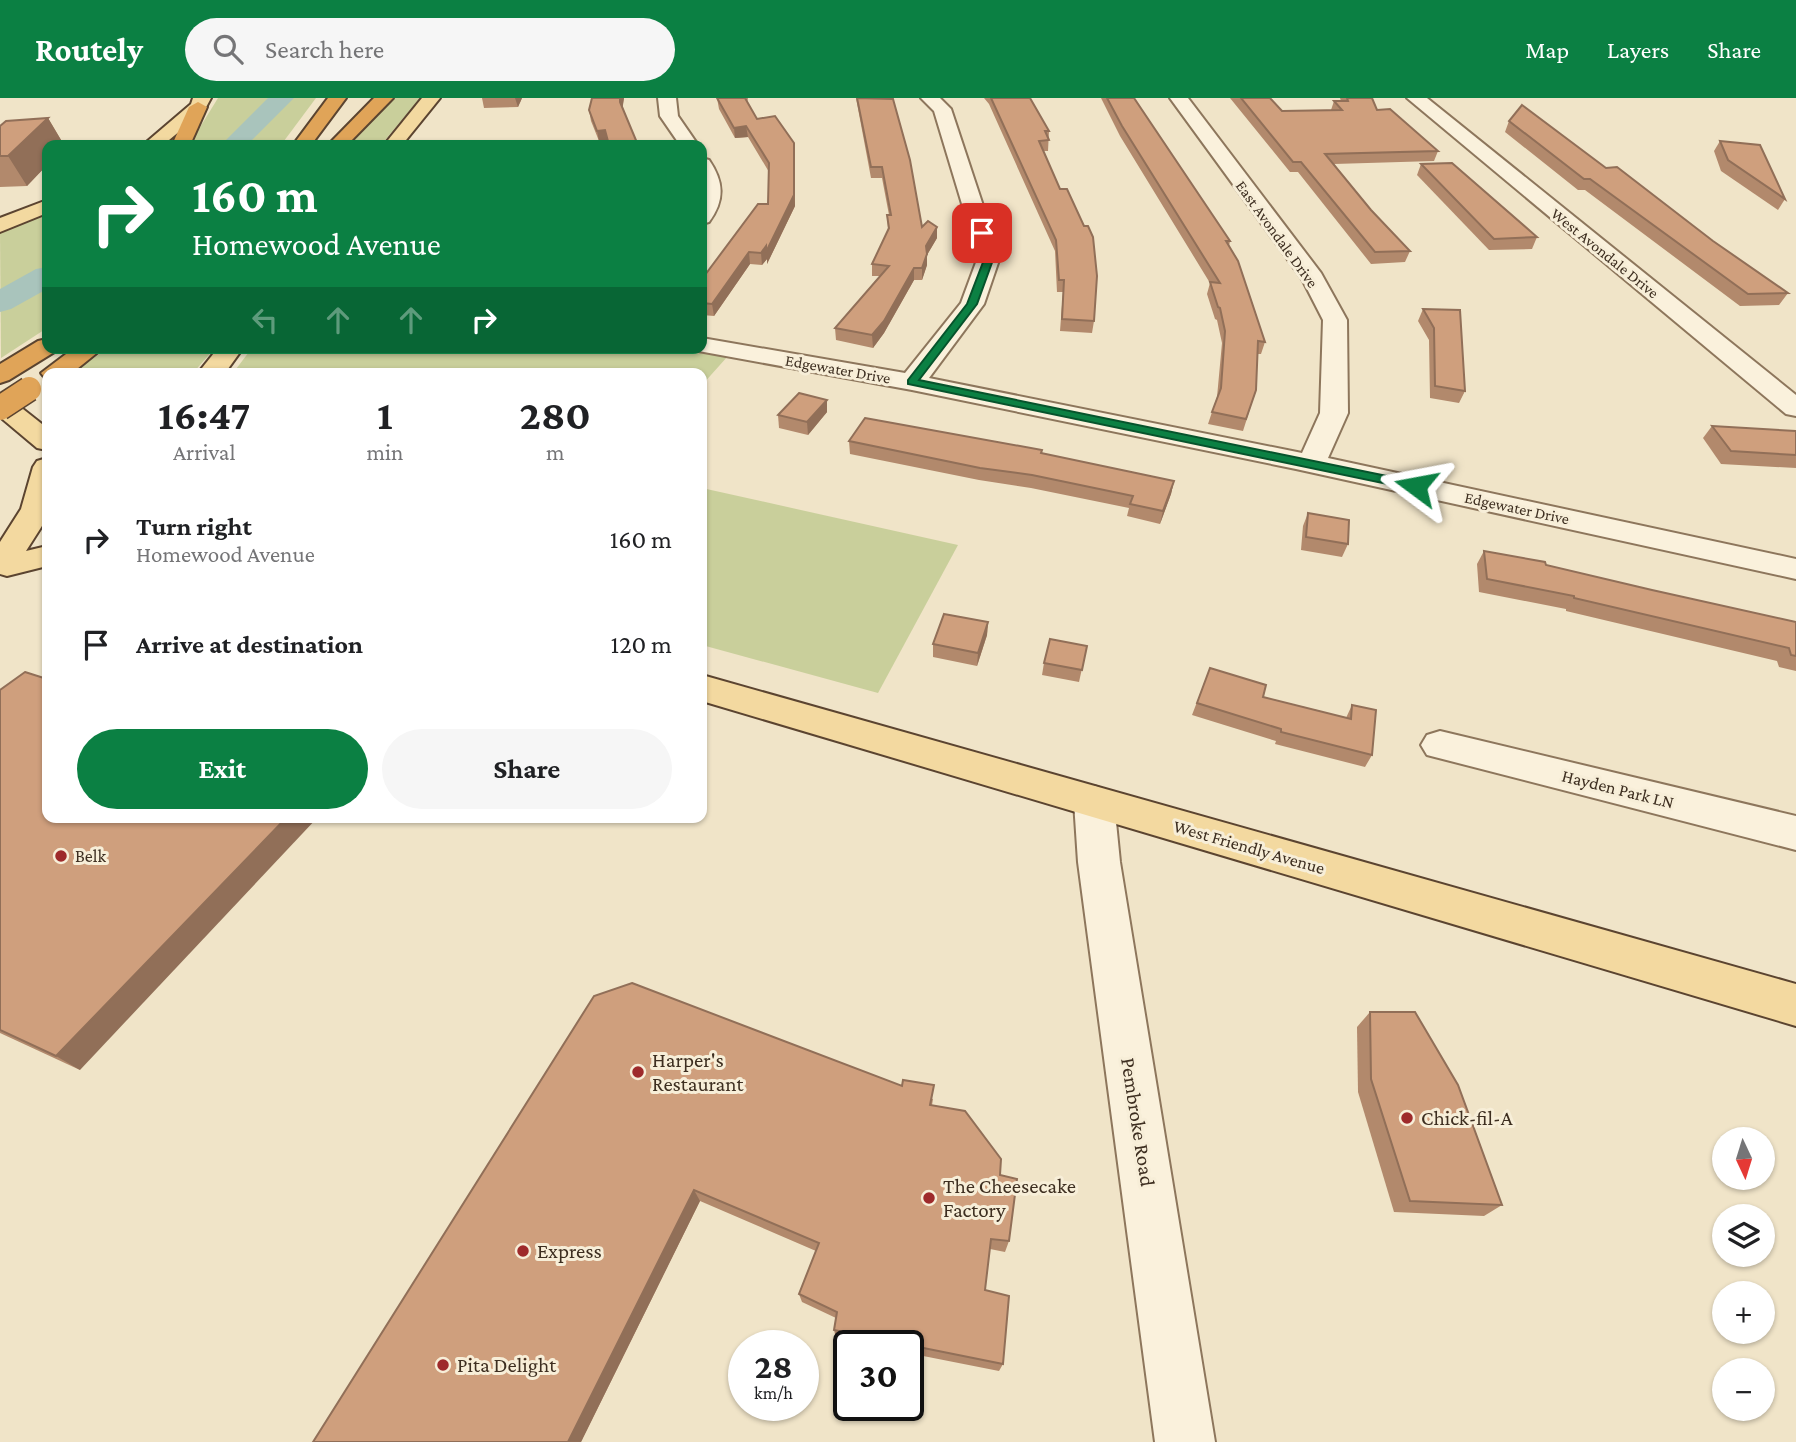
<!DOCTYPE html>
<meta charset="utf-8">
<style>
body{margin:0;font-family:"Crimson Pro",serif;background:#f6f6f6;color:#202124;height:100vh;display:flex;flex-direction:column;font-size:26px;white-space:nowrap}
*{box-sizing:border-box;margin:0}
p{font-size:23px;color:#757577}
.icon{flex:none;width:38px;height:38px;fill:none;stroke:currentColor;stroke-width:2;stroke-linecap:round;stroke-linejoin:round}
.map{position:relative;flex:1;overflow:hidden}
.drawer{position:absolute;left:42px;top:270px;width:665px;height:455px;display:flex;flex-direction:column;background:#fff;border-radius:14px;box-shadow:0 2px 5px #0004}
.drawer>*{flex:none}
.banner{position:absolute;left:42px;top:42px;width:665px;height:214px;border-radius:14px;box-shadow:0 2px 5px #0004;background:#0b8043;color:#fff;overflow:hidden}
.needle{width:46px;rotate:176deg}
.buttons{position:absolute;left:1712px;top:1029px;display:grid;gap:14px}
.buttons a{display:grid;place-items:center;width:63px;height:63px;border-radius:50%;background:#fff;box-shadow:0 2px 5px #0004;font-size:35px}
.speed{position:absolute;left:728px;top:1232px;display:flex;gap:14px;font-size:35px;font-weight:700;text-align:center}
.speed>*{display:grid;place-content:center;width:91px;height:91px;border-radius:50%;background:#fff;box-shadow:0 2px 5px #0004;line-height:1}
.speed small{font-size:18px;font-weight:400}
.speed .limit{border:4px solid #111;border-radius:10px;background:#fff;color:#111}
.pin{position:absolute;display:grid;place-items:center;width:60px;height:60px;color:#fff;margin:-30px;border-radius:14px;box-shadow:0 4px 10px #0006}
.me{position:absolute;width:77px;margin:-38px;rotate:283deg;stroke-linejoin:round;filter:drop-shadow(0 0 5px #0008)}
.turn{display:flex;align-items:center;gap:24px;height:147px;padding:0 35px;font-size:32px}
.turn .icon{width:91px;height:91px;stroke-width:2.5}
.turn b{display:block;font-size:49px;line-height:60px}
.lanes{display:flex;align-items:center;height:66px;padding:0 35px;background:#0003;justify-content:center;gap:35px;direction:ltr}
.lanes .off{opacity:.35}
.eta{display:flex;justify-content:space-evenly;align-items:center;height:119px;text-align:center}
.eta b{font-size:42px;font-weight:700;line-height:49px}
.action{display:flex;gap:14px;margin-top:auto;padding:14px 35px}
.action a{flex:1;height:80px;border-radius:42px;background:#0b8043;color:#fff;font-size:28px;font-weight:700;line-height:80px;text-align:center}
.action a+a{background:#f6f6f6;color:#202124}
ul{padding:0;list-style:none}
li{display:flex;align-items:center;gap:21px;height:105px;padding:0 35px}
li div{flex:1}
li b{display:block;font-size:26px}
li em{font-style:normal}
header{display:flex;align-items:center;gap:42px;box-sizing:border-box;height:98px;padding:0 35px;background:#0b8043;color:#fff}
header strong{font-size:33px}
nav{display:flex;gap:38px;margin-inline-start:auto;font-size:24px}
.search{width:490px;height:63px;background:#f6f6f6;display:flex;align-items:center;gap:18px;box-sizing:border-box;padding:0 24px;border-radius:38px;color:#757577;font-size:26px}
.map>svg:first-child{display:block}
</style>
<header>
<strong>Routely</strong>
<div class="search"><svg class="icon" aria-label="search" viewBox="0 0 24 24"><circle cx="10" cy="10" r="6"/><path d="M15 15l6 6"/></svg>Search here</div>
<nav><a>Map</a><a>Layers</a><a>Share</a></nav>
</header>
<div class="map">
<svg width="1796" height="1344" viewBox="0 0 1796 1344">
<rect width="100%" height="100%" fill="#f0e4c8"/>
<g fill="#c9cf9b">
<path d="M 218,0 L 316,0 L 281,47 L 189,47 Z"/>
<path d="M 390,0 L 420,0 L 381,47 L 347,47 Z"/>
<path d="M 47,114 L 47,230 L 1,260 L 0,134 Z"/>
<path d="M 108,250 L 215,250 L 193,275 L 72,275 Z"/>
<path d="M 252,250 L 495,253 L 653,250 L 728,258 L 702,287 L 702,275 L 233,275 Z"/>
<path d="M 702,390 L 958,447 L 878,595 L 702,547 Z"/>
</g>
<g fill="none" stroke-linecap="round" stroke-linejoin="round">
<g fill="#a9c4bc" fill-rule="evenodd">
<path d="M 268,0 L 294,0 L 247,47 L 221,47 Z"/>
<path d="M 47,169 L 47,191 L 11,211 L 0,214 L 0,191 L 36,171 Z"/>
</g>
<g stroke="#8d765c" stroke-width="4">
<g id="minor">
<path d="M 658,0 L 676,0 L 678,18 L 698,47 L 680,47 L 660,18 Z"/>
<path d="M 921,0 L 940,0 L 951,11 L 1000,159 L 984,206 L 929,280 L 1302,355 L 1320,315 L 1323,222 L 1302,181 L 1170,0 L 1188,0 L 1321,175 L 1347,222 L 1348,315 L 1328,360 L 1796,461 L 1796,481 L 1296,371 L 912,292 L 693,252 L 692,250 L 702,250 L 702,240 L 905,275 L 961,205 L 978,159 L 934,13 Z"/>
<path d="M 1407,0 L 1427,0 L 1796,297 L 1796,318 L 1786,316 Z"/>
<path d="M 702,60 L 709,62 C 724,84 725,102 709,124 L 702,126 Z"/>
<path d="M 1440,633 L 1796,718 L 1796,752 L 1427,657 L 1421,647 L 1427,637 Z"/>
<path d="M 1094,688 L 1108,693 L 1114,704 L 1120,764 L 1215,1344 L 1155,1344 L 1078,764 L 1074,704 L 1080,693 Z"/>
</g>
</g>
<g stroke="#5b4430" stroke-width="4">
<g id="major">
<path d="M 193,0 L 211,0 L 204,13 L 163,47 L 143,47 L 191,6 Z"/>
<path d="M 422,0 L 440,0 L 402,47 L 384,47 Z"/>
<path d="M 47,102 L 47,115 L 0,134 L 0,120 Z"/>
<path d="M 218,250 L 243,250 L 225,275 L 198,275 Z"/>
<path d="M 0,298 L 9,300 L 47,330 L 47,352 L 37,350 L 0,319 Z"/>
<path d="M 47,360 L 47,420 L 26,453 L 47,448 L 47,468 L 7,478 L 0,476 L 0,444 L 21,411 L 33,369 L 37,363 Z"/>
<path d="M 702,577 L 1796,886 L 1796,928 L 702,603 Z"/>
</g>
</g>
<g stroke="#5b4430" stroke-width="4">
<g id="highway">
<path d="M 328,0 L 346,0 L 311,47 L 293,47 Z"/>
<path d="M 374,0 L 393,0 L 347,47 L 328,47 Z"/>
<path d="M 198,4 L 207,9 L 190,47 L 172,47 L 189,9 Z"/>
<path d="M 47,241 L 47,250 L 58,250 L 56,253 L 9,282 L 0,285 L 0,266 L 38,243 Z"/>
<path d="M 74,250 L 103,250 L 72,275 L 47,275 L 47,281 L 45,280 L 41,275 Z"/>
</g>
</g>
<use href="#minor" fill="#faf1dc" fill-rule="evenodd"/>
<use href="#major" fill="#f3d9a0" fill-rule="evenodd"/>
<use href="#highway" fill="#e0a458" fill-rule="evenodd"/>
<g stroke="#5b4430" stroke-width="27" stroke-linecap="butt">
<path id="highway-bridge" d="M 0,310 L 29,291"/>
</g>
<use href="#highway-bridge" stroke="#e0a458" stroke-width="24"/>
</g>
<g fill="#b2896c">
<path d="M 482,0 L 522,0 L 518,9 L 484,10 Z"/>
<path d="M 624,0 L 622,10 L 608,43 L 599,43 L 591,23 L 589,12 Z"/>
<path d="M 717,0 L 748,0 L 747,5 L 757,21 L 794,45 L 795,108 L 767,166 L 767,161 L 762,167 L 750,166 L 714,218 L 702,217 L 702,181 L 768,106 L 769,74 L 748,39 L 735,40 L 719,11 Z"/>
<path d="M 856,0 L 892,0 L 922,129 L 937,140 L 927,157 L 927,167 L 922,182 L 914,182 L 884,235 L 873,250 L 836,242 L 835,230 L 880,178 L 872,178 L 872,166 L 888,132 L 887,117 L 889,117 L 882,80 L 871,80 Z"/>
<path d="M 984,0 L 1030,0 L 1049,33 L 1048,53 L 1043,53 L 1094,223 L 1092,235 L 1060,233 L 1063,194 L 1057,194 L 1055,153 L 989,6 Z"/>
<path d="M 1101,0 L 1134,0 L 1230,143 L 1229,148 L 1265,244 L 1261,256 L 1257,256 L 1256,292 L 1243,333 L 1208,326 L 1217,299 L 1222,245 L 1217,222 L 1215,221 L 1207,196 L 1210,185 L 1120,38 Z"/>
<path d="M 1230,0 L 1270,0 L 1282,13 L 1331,12 L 1334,3 L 1341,3 L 1340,0 L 1372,0 L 1377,12 L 1438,53 L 1434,63 L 1334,66 L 1371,112 L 1410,153 L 1405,164 L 1371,166 L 1298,74 L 1290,74 Z"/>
<path d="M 48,20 L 64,47 L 47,47 L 47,67 L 27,88 L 0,89 L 0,28 Z"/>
<path d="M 1509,23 L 1606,70 L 1788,195 L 1779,207 L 1740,208 L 1585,92 L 1578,92 L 1505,34 Z"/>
<path d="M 1720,43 L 1785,101 L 1778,112 L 1721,73 L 1714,53 Z"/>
<path d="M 1421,66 L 1537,139 L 1532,151 L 1489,152 L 1417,77 Z"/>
<path d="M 1423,211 L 1460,212 L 1465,293 L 1459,305 L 1430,300 L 1429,242 L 1418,223 Z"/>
<path d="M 827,302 L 827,314 L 808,337 L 779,330 L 778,317 Z"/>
<path d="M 1712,328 L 1796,333 L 1796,370 L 1721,366 L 1703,340 Z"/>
<path d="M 849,343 L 1042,352 L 1041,355 L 1174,383 L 1171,396 L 1160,426 L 1127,418 L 1129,410 L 1031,390 L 979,382 L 850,356 Z"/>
<path d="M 1308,415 L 1348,446 L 1342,459 L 1301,452 L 1303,428 Z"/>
<path d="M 1484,453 L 1652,492 L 1796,524 L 1796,573 L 1779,569 L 1777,563 L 1566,513 L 1566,511 L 1479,494 L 1477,466 Z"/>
<path d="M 988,524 L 987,537 L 977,568 L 933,559 L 933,546 Z"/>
<path d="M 1087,548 L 1079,584 L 1042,577 L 1044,565 Z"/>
<path d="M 1210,570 L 1263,599 L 1346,620 L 1352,607 L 1372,657 L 1365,669 L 1275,646 L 1276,643 L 1192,617 Z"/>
<path d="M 0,592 L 80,972 L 0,935 Z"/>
<path d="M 594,898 L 933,1001 L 932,1007 L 1000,1077 L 1009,1143 L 1005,1154 L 990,1151 L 985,1192 L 1003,1266 L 999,1273 L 908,1255 L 908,1248 L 875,1248 L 836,1240 L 834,1232 L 836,1220 L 802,1204 L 799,1196 L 816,1153 L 700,1103 L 581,1344 Z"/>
<path d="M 1370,914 L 1502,1107 L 1484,1118 L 1394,1114 L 1358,994 L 1357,929 Z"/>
</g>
<g fill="#916f58">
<path d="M 515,0 L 522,0 L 518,9 Z"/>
<path d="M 620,0 L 624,0 L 622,14 L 620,4 Z"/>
<path d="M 48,20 L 64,47 L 47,47 L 47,67 L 27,88 L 8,58 Z"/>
<path d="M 746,28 L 748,39 L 735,40 L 734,30 Z"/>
<path d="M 605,32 L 608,43 L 599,43 L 597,33 Z"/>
<path d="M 794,45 L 795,108 L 767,166 L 767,161 L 762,167 L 761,155 Z"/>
<path d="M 937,129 L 937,140 L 927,157 L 927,167 L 922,182 L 922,170 L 926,148 Z"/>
<path d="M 749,154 L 750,166 L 714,218 L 712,206 Z"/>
<path d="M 914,170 L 914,182 L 884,235 L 873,250 L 872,237 Z"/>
<path d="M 827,302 L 827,314 L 808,337 L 807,324 Z"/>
<path d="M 1174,383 L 1171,396 L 1160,426 L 1163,413 Z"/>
<path d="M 988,524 L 987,537 L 977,568 L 978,555 Z"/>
<path d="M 287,719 L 318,719 L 80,972 L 56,958 Z"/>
<path d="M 694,1092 L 700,1103 L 581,1344 L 568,1344 Z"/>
</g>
<g fill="#cf9f7d" stroke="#916f58" stroke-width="2">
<path d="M 592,0 L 620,0 L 620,4 L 638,47 L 609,47 L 605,32 L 597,33 L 589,12 Z"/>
<path d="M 717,0 L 745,0 L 757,21 L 775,18 L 794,45 L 794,97 L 766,154 L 766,148 L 761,155 L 749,154 L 712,206 L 702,205 L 702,181 L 758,106 L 768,106 L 769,65 L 746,28 L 734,30 Z"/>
<path d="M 857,0 L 893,1 L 910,62 L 922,129 L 928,123 L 937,129 L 926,148 L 927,156 L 922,170 L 914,170 L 884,223 L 872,237 L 835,230 L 889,168 L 872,166 L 889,130 L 887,117 L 891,117 L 882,69 L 871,69 Z"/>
<path d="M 991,0 L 1030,0 L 1049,33 L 1045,33 L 1049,42 L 1039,43 L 1060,91 L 1067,91 L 1084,128 L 1088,128 L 1093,139 L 1097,178 L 1094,223 L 1062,221 L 1064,182 L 1059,182 L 1056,142 Z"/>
<path d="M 1107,0 L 1134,0 L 1230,143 L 1226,143 L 1238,163 L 1265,244 L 1258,243 L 1256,292 L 1246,321 L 1212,314 L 1221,290 L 1225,233 L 1220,210 L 1218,209 L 1210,184 L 1220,185 L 1122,28 Z"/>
<path d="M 1241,0 L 1270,0 L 1282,13 L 1342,12 L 1334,3 L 1348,3 L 1347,0 L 1372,0 L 1377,12 L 1390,11 L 1438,53 L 1325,56 L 1371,112 L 1410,153 L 1375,154 L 1301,64 L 1293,64 Z"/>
<path d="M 1522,7 L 1606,70 L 1617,69 L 1713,143 L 1788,195 L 1748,196 L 1590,81 L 1584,81 L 1509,23 Z"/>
<path d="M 48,20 L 8,58 L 0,58 L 0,28 L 6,23 Z"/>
<path d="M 1720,43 L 1760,47 L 1785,101 L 1728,62 Z"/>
<path d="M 1452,65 L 1537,139 L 1494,141 L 1421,66 Z"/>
<path d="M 1423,211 L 1460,212 L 1465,293 L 1435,288 L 1434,230 Z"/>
<path d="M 799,295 L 827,302 L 807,324 L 778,317 Z"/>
<path d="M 865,320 L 1042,352 L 1041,355 L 1174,383 L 1163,413 L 1130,406 L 1133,398 L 1032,377 L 980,370 L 849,343 Z"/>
<path d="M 1712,328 L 1796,333 L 1796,357 L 1731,353 Z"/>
<path d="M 1308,415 L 1349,422 L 1348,446 L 1306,439 Z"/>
<path d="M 1484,453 L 1545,464 L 1546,467 L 1652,492 L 1796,524 L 1796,558 L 1791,557 L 1789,550 L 1574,500 L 1574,498 L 1487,481 Z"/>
<path d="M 944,516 L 988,524 L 978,555 L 933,546 Z"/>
<path d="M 1050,541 L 1087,548 L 1082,572 L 1044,565 Z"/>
<path d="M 1210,570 L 1266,587 L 1263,599 L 1351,621 L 1352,607 L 1376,612 L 1372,657 L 1281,634 L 1281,631 L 1197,605 Z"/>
<path d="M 25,574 L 47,581 L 47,719 L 287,719 L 56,958 L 0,932 L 0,592 Z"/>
<path d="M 632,885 L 902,988 L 903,982 L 934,987 L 930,1007 L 965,1013 L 1001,1061 L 1000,1077 L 1017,1081 L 1009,1143 L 991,1141 L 985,1192 L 1009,1198 L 1003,1266 L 834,1232 L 837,1214 L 799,1196 L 819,1145 L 694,1092 L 568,1344 L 313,1344 L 594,898 Z"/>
<path d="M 1370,914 L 1415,914 L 1458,987 L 1502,1107 L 1410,1103 L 1371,981 Z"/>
</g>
<path fill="#0b8043" stroke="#07532c" stroke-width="2" d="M 982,132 L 986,135 L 994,159 L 977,206 L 919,282 L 1416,384 L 1422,388 L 1416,392 L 908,286 L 908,282 L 967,206 L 985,159 L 977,135 Z"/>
<g fill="#9e2a2b" stroke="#f7eed8" stroke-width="2.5">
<circle cx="61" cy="758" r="7"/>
<circle cx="638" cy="974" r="7"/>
<circle cx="1407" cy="1020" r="7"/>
<circle cx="929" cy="1100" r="7"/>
<circle cx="523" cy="1153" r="7"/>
<circle cx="443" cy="1267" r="7"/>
</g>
<g text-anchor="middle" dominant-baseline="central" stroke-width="6" stroke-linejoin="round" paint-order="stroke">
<g font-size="16" fill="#3d2e20" stroke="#f7eed8">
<text transform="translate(1277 136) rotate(54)">East Avondale Drive</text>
<text transform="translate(1605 155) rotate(39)">West Avondale Drive</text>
<text transform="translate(838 271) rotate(10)">Edgewater Drive</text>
<text transform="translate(1517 410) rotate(12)">Edgewater Drive</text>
</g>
<g font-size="18" fill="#3d2e20" stroke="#f7eed8">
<text transform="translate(1618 691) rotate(14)">Hayden Park LN</text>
<text transform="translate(1249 749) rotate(16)">West Friendly Avenue</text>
</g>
<g font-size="18" fill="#3d2e20" stroke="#f7eed8" text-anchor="start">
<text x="75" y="758">Belk</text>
</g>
<g font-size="21" fill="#3d2e20" stroke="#f7eed8" text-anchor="start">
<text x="652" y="962">Harper's<tspan x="652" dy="24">Restaurant</tspan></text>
<text x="1421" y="1020">Chick-fil-A</text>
<text x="943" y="1088">The Cheesecake<tspan x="943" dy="24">Factory</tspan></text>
<text x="537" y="1153">Express</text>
<text x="457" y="1267">Pita Delight</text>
</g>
<g font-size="21" fill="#3d2e20" stroke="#f7eed8">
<text transform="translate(1138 1024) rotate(81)">Pembroke Road</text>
</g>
</g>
</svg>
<div class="buttons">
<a><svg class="needle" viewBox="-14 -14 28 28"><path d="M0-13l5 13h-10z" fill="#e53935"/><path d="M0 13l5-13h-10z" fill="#757577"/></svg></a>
<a><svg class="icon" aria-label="layers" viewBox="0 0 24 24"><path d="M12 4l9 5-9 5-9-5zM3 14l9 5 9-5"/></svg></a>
<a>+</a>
<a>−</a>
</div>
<div class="speed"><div>28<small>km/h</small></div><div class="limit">30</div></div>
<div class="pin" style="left:982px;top:135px;background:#d93025"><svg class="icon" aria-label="arrive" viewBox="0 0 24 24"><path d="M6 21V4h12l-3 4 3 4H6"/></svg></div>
<svg class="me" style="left:1416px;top:388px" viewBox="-20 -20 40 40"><path d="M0-17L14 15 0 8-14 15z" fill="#0b8043" stroke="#fff" stroke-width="4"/></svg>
<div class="banner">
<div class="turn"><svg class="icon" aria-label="right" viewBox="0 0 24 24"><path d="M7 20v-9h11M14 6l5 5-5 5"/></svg><div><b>160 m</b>Homewood Avenue</div></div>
<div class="lanes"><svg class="icon off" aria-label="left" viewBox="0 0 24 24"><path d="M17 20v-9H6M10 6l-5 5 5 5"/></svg><svg class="icon off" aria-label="ahead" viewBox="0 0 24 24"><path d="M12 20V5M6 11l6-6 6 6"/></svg><svg class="icon off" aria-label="ahead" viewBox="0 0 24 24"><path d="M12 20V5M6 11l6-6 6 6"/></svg><svg class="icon" aria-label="right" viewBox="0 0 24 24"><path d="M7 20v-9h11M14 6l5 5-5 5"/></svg></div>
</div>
<section class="drawer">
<div class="eta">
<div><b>16:47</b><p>Arrival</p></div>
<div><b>1</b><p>min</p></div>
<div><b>280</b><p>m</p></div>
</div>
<ul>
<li><svg class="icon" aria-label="right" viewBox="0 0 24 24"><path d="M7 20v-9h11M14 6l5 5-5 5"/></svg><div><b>Turn right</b><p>Homewood Avenue</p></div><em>160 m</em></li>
<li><svg class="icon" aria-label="arrive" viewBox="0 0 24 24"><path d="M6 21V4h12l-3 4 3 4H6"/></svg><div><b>Arrive at destination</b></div><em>120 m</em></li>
</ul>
<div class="action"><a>Exit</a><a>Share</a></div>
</section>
</div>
